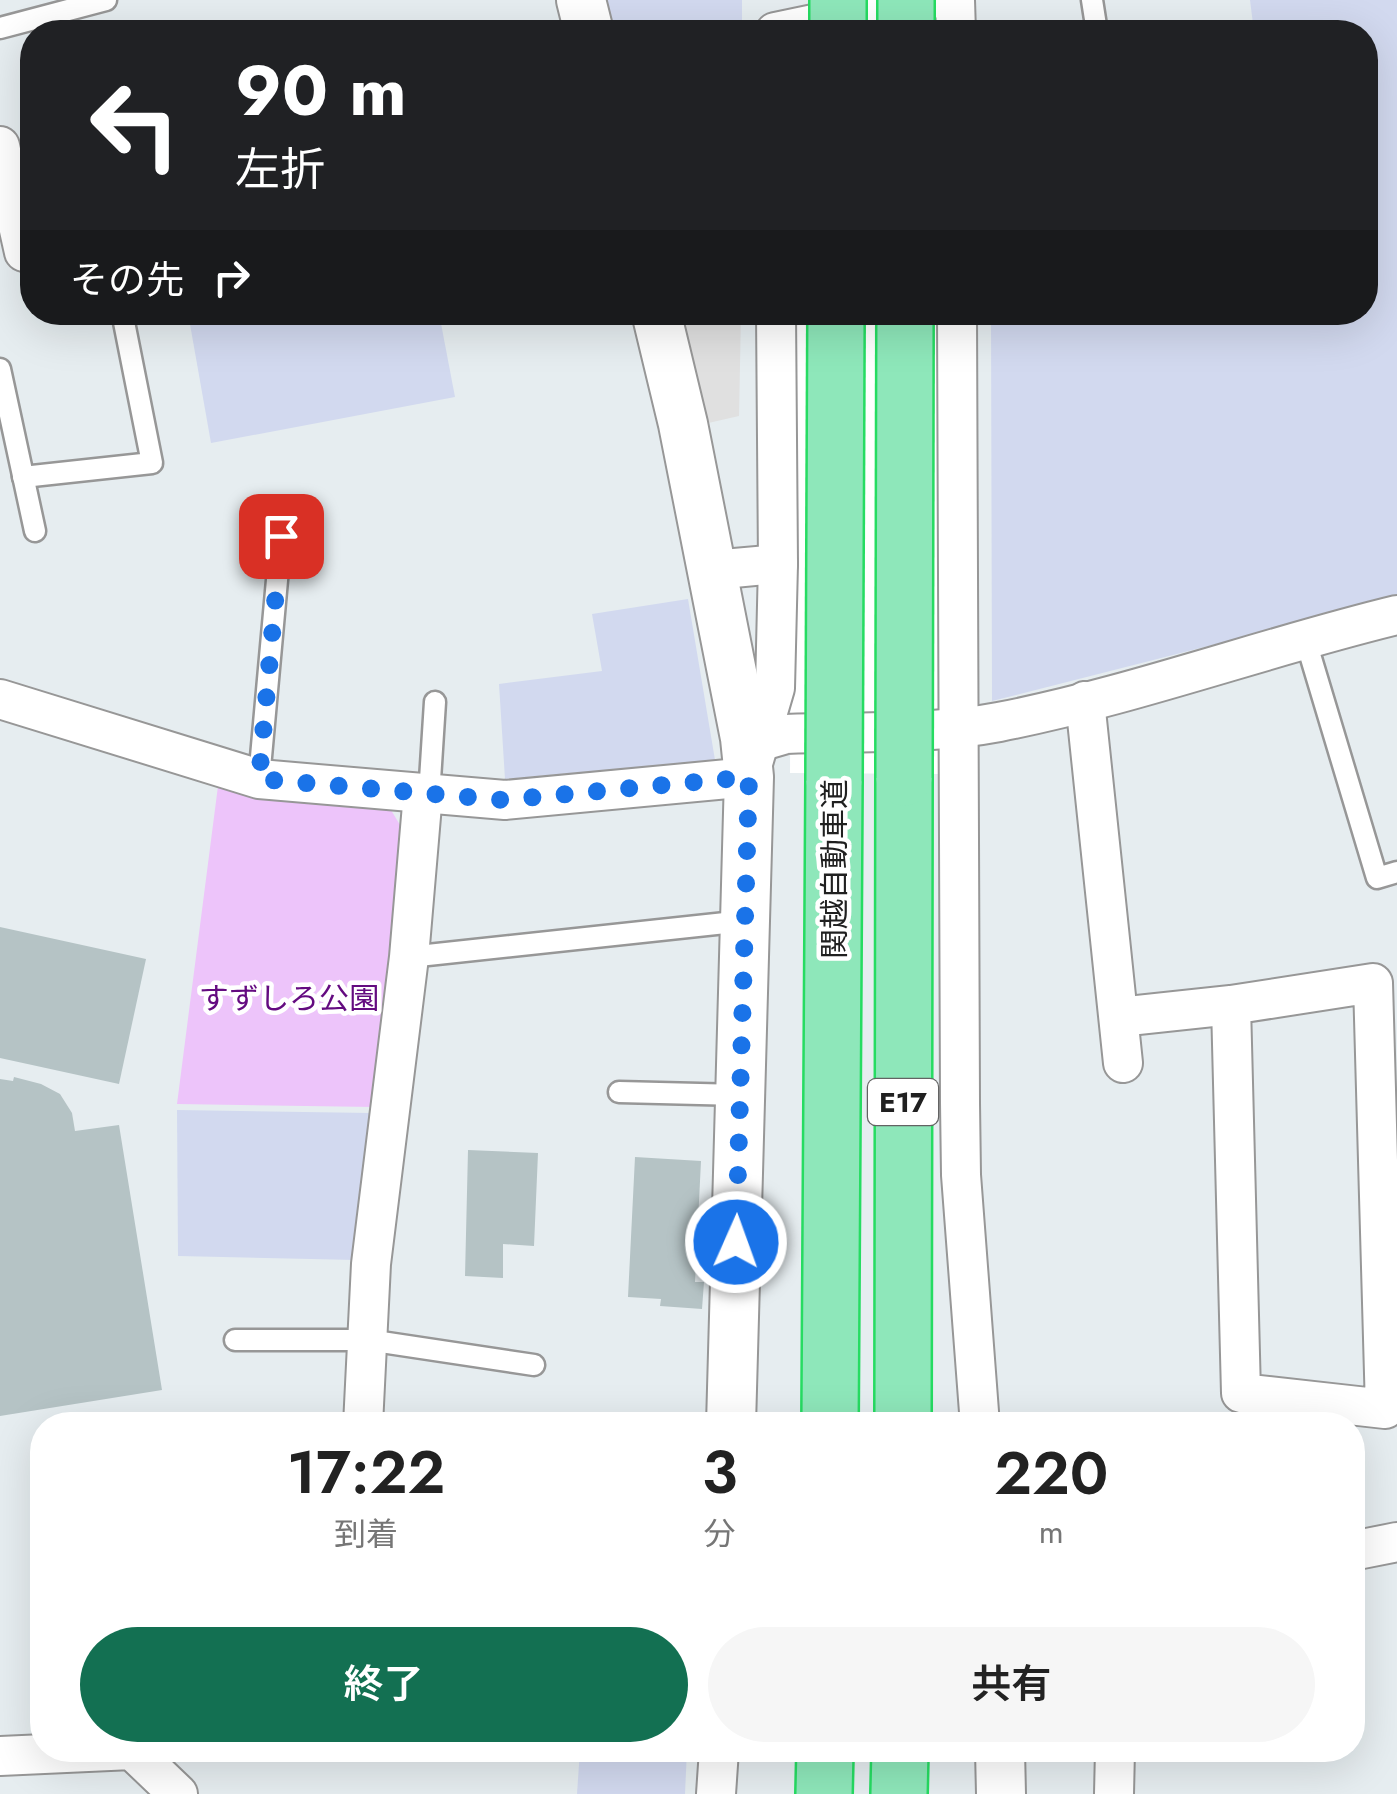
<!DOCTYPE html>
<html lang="ja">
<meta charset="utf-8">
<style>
body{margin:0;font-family:Jost,"Noto Sans JP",sans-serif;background:#f6f6f6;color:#222;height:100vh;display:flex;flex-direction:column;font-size:38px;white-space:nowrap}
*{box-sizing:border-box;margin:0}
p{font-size:32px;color:#767676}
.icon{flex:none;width:55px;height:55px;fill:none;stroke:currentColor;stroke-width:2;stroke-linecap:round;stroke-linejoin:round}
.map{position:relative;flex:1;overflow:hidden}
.sheet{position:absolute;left:30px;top:1412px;width:1335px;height:350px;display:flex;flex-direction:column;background:#fff;border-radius:40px;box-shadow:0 10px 40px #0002}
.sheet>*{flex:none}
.guide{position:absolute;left:20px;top:20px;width:1358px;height:305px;border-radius:40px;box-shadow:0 10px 40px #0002;background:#202124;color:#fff;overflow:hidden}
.pin{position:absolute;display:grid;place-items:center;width:85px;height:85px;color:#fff;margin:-42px;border-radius:20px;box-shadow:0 5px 15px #0006}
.me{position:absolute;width:110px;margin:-55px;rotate:2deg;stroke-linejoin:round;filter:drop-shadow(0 0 8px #0008)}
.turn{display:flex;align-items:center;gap:35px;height:210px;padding:0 50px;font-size:45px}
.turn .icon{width:130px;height:130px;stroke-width:2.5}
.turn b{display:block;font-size:70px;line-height:85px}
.then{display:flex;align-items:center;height:95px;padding:0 50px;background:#0003;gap:20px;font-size:38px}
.eta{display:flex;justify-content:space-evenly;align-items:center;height:170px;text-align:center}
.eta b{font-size:60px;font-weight:600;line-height:70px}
.action{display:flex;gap:20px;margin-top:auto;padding:20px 50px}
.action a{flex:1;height:115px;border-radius:60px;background:#137052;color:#fff;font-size:40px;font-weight:600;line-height:115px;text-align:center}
.action a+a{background:#f6f6f6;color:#222}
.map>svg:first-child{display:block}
</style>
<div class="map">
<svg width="1397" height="1794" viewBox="0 0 1397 1794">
<rect width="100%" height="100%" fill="#e6edf0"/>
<g fill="#d2d9ef">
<path d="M 603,0 L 742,0 L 742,25 L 703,32 L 611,32 Z"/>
<path d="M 1250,0 L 1397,0 L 1397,598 L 992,701 L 991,313 L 1365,312 L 1365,32 L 1254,32 Z"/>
<path d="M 188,313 L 439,313 L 455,397 L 211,443 Z"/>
<path d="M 688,599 L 715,760 L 505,779 L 499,684 L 602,671 L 592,614 Z"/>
<path d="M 177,1110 L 371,1113 L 356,1260 L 178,1256 Z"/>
<path d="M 580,1750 L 687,1750 L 685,1794 L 577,1794 Z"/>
</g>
<path fill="#edc4fa" d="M 218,786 L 257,799 L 391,810 L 403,830 L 375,1107 L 177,1104 Z"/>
<path fill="#e0e0e0" d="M 678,313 L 741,313 L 739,416 L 704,424 Z"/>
<path fill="#fff" d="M 793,313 L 942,313 L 943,774 L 790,773 Z"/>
<g fill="#b5c3c5">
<path d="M 0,927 L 146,959 L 119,1084 L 0,1058 Z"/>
<path d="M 14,1077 L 41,1084 L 60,1094 L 72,1113 L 75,1131 L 119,1125 L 162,1390 L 0,1416 L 0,1079 L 13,1081 Z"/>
<path d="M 468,1150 L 538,1153 L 534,1246 L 503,1244 L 503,1278 L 465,1276 Z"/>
<path d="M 635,1157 L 701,1161 L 695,1282 L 704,1282 L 702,1309 L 660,1306 L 661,1299 L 628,1297 Z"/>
</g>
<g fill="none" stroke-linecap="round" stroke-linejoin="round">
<g stroke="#979797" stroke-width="25">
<g id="service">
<path d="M 1092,0 L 1097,32"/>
<path d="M 0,28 L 106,0"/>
<path d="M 0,369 L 35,531"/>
<path d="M 23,477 L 152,463 L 122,312"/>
<path d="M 1305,638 L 1377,878 L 1397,872"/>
<path d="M 259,779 L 281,536"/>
<path d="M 423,793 L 430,780 L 435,702"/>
<path d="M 409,957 L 744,921"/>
<path d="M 619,1092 L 740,1095"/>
<path d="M 235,1340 L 368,1340 L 534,1365"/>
</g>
</g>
<g stroke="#979797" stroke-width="42">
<g id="minor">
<path d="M 955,0 L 956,32"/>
<path d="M 775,32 L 929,0"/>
<path d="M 0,146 L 24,252"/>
<path d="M 957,312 L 960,1103 L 961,1175 L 980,1425"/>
<path d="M 712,570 L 778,564"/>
<path d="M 0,699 L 259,779 L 505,800 L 749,777 L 775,688 L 778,564 L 776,312"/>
<path d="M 1085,701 L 1123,1063"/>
<path d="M 762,741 L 786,734 C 856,731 931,735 999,722 C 1132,696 1265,647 1397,615"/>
<path d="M 1119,1017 L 1231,1005 L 1373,983 L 1385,1409 L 1241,1393 L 1231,1005"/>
<path d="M 363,1425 L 371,1264 L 409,957 L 423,793"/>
<path d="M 1352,1551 L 1397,1542"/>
<path d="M 0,1756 L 132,1750 L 178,1794"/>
<path d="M 716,1794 L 719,1750"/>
<path d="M 1114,1794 L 1115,1750"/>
</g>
</g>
<g stroke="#979797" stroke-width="52">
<g id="tertiary">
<path d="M 581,0 L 589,32"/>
<path d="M 656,312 L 683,424 L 745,738 L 749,777 L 731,1425"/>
<path d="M 1000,1750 L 1001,1794"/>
</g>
</g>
<g stroke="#26dc62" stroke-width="60">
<g id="motorway">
<path d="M 830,1425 L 834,781"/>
<path d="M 903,1425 L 904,778"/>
<path d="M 824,1794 L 825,1750"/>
<path d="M 899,1794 L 900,1750"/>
</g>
</g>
<use href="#service" stroke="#fff" stroke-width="20"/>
<use href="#minor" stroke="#fff" stroke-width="38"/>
<use href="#tertiary" stroke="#fff" stroke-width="48"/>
<use href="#motorway" stroke="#8ee7ba" stroke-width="55"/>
<g stroke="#26dc62" stroke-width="60" stroke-linecap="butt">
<g id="motorway-bridge">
<path d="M 838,32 L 838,0"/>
<path d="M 906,32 L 906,0"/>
<path d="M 904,778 L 905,312"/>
<path d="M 834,781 L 836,312"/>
</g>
</g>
<use href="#motorway-bridge" stroke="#8ee7ba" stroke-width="55"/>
</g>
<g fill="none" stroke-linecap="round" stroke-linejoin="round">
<path stroke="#1a73e8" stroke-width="18" stroke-dasharray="0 32.4" d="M 281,536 L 259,779 L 504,800 L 749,777 L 736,1242"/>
</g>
<g text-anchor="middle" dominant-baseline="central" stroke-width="9" stroke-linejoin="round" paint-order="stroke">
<rect fill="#fff" stroke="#636363" stroke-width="2.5" x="868" y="1079" width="70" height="46" rx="8"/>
<g font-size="28" font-weight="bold" fill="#202020">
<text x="903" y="1102">E17</text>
</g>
<g font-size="30" fill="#202020" stroke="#fff">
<text transform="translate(834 869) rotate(-90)">関越自動車道</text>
</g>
<g font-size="30" fill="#640b80" stroke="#fff">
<text x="289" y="998">すずしろ公園</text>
</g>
</g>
</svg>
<div class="pin" style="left:281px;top:536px;background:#d93025"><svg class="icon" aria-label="arrive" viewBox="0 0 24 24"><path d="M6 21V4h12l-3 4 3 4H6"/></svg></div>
<svg class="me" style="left:736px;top:1242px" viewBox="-20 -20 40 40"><circle r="17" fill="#1a73e8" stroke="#fff" stroke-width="3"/><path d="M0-11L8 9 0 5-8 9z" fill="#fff"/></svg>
<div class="guide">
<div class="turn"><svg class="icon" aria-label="left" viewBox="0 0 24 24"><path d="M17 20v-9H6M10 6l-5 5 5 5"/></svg><div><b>90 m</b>左折</div></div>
<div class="then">その先<svg class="icon" aria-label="right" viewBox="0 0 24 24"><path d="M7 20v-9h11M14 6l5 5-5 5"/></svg></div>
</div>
<section class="sheet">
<div class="eta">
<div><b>17:22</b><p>到着</p></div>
<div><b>3</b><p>分</p></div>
<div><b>220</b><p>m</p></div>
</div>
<div class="action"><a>終了</a><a>共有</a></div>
</section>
</div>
